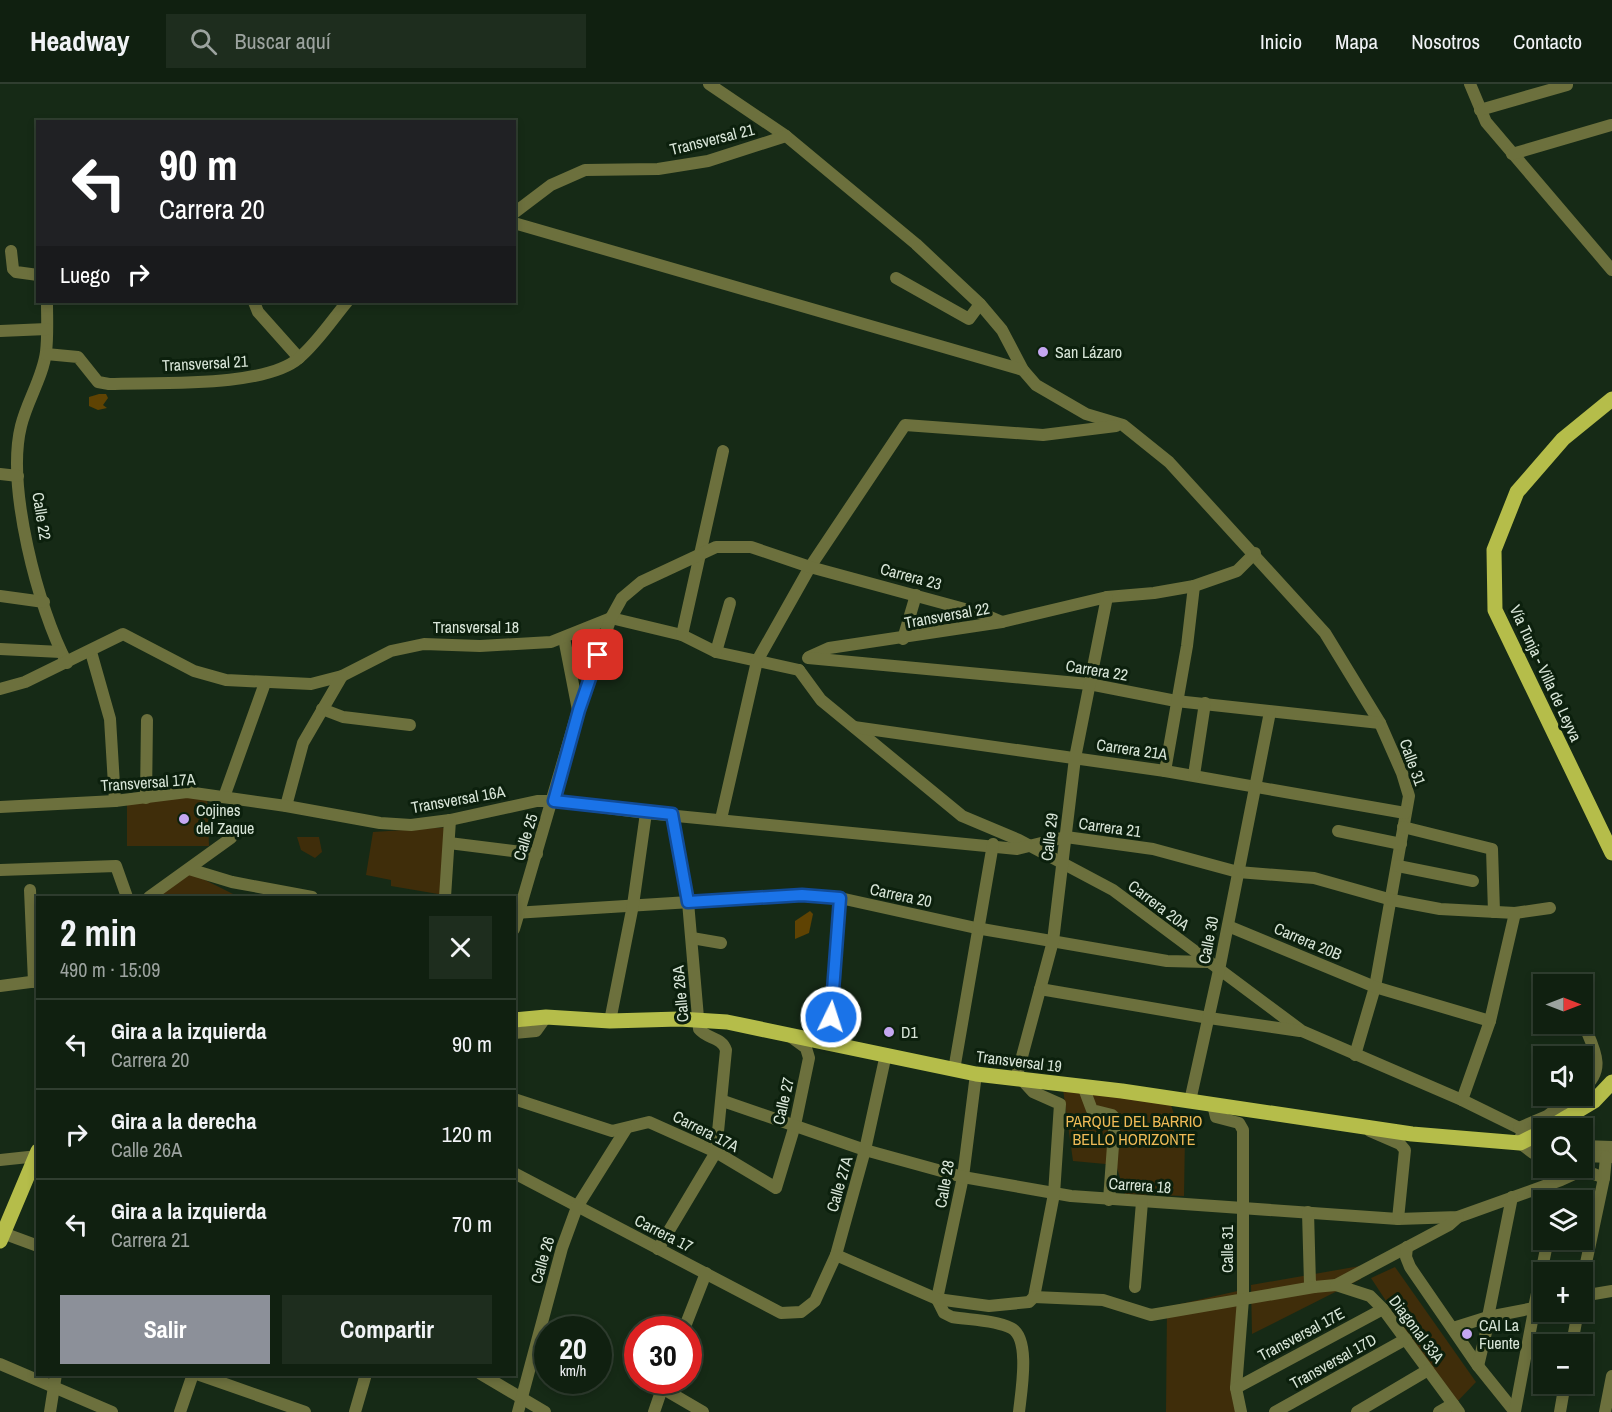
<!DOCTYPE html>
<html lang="es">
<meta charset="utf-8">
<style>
body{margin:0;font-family:"Archivo Narrow",sans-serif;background:#1e2d1e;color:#f1f3f6;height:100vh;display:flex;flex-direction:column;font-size:22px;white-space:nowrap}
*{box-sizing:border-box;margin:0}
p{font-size:20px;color:#9ca39f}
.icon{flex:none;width:33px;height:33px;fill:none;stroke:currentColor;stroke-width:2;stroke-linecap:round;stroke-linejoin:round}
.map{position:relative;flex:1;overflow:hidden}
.drawer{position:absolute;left:36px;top:812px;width:480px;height:480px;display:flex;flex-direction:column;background:#102010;border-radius:0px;box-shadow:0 3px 9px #0003,0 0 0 2px #303e30}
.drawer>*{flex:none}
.guide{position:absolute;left:36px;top:36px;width:480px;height:183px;border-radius:0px;box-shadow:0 3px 9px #0003,0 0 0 2px #303e30;background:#202124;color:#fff;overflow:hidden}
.needle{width:39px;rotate:90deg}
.buttons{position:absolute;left:1533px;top:890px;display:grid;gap:12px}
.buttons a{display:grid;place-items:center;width:60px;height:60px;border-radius:0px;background:#102010;box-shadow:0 3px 9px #0003,0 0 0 2px #303e30;font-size:30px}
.speed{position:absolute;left:534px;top:1232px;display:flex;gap:12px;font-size:30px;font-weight:700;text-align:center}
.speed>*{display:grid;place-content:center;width:78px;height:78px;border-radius:50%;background:#102010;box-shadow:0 3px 9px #0003,0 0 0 2px #303e30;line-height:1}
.speed small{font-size:15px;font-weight:400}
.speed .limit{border:9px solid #d22;background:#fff;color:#111}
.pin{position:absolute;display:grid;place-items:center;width:51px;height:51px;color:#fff;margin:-26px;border-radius:12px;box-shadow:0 3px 9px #0006}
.me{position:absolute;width:66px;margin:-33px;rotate:4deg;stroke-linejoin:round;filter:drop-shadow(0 0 4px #0008)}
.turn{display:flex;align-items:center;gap:21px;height:126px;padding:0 24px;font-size:27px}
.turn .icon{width:78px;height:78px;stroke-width:2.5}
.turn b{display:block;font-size:42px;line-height:51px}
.then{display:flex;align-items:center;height:57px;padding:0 24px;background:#0003;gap:12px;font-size:22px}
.round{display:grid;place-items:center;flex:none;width:63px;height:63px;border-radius:0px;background:#1e2d1e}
.summary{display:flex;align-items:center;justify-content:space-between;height:102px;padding:0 24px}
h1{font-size:36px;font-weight:700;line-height:45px}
.action{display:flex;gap:12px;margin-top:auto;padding:12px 24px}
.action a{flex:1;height:69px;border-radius:0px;background:#8c9099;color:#fff;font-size:24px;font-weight:700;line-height:69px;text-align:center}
.action a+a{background:#1e2d1e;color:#f1f3f6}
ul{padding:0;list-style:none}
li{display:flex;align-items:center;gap:18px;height:90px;padding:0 24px;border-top:2px solid #303e30}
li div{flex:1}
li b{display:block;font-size:22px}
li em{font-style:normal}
header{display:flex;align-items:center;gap:36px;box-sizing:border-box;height:84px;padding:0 30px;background:#102010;border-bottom:2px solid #303e30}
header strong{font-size:28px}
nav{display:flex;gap:33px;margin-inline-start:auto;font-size:21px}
.search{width:420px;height:54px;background:#1e2d1e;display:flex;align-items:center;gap:15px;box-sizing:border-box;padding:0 21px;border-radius:0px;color:#9ca39f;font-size:22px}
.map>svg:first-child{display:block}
</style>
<header>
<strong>Headway</strong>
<div class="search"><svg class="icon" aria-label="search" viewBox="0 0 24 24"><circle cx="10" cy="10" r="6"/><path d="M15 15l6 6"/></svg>Buscar aquí</div>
<nav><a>Inicio</a><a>Mapa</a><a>Nosotros</a><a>Contacto</a></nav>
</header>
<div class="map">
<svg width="1612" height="1328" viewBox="0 0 1612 1328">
<rect width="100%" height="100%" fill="#162a16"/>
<g fill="#3f2d0a">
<path d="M 207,708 L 209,762 L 127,762 L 127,714 Z"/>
<path d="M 449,743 L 444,811 L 391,802 L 391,796 L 366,791 L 373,748 Z"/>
<path d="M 297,753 L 319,753 L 322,768 L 315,774 L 301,766 Z"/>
<path d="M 191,789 L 239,813 L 155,813 Z"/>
<path d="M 1062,998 L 1168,1012 L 1174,1030 L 1174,1050 L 1185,1051 L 1184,1112 L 1125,1110 L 1116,1081 L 1073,1077 Z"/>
<path d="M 1360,1182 L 1361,1195 L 1252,1250 L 1251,1201 Z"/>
<path d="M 1395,1183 L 1476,1298 L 1454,1321 L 1371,1194 Z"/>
<path d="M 1242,1206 L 1240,1328 L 1166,1328 L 1167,1223 Z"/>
</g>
<g fill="#5f4303">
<path d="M 99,310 L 106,310 L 108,314 L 103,321 L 107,324 L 98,326 L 89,322 L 89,313 Z"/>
<path d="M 810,827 L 813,830 L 809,849 L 795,855 L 795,837 Z"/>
</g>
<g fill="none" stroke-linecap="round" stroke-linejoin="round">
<g stroke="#6c703d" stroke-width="12">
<path d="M 709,0 L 786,52 L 916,160 L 980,220 L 1002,246 L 1023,286 L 1036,301 L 1086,330 L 1123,341 L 1169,378 L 1325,549 L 1380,639 L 1402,689 L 1409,712 L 1375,903 L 1355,971"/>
<path d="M 1470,0 L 1486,38 L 1612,186"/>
<path d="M 1480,26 L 1567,1"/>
<path d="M 1512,70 L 1611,41"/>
<path d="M 514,129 L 551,101 L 585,86 L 658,85 L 708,77 L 786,52"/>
<path d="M 514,139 L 1023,286"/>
<path d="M 11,167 L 13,185 L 16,188 L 38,191"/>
<path d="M 896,194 L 969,235 L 980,220"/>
<path d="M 47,218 C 47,234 48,252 46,268 C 43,293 27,317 21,342 C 6,402 38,525 67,579"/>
<path d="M 254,218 L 258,228 L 299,274"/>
<path d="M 0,247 L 47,245"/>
<path d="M 46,270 L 78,273 L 98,298 L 109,300 C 156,298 265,304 299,274 C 317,259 332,236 347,218"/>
<path d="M 0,390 L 18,392"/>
<path d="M 0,512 L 44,518"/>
<path d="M 611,534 L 682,551 L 716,568 L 799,586"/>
<path d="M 682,551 L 723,367"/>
<path d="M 564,554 L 578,626"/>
<path d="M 903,555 L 916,511"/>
<path d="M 0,565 L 61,568"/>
<path d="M 91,568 L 110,635 L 115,717"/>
<path d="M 716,568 L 730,519"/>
<path d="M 809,573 L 829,564 L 1002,538 L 1107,513 L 1154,509 L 1194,502 L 1237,487 L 1255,469"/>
<path d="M 808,574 L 1089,600 L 1176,617 L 1380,639"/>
<path d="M 799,586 L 821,616 L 962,732 L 1019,756 L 1113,806 L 1302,947 L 1462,1016 L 1519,1044 L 1538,1061 L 1544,1062"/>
<path d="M 0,605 L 25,598 L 123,550 L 194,587 L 226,596 L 311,600 L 342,592 L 391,567 L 424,560 L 480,562 L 551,558 L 611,534"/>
<path d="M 322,625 L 343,633 L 410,641"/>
<path d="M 854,643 L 1165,687 L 1405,729"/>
<path d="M 1165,687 L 1187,562 L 1194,502"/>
<path d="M 1194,691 L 1205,619"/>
<path d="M 224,713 L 265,599"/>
<path d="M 146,714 L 147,636"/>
<path d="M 286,722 L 303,659 L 342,592"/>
<path d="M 0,723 L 115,717 L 187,708 L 286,722 L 380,739 L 411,741 L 450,736 L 537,717 L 554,717 L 646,729 L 1017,765 L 1066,753 L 1153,765 L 1238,788 L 1314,794 L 1392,816 L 1440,825 L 1515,829 L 1550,824"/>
<path d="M 721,735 L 757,577 L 810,483 L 905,341 L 1043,351 L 1116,342"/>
<path d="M 1403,743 L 1492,765 L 1494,828"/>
<path d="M 1338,747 L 1401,760"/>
<path d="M 449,759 L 537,770"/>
<path d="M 1398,782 L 1473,797"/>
<path d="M 189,785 L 232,798 L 312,813"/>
<path d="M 0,786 L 116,782 L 127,813"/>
<path d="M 30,806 L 34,898"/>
<path d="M 149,813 L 231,754"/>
<path d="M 445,813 L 450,736"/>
<path d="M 514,829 L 802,811 L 840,814 L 976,844 L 1167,877 L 1207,878"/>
<path d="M 1228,842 L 1375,903 L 1490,937"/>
<path d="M 514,845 L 578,626 L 611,534 L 622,514 L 641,498 L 716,463 L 751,463 L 810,483 L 983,530 L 1002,538"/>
<path d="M 692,854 L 721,859"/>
<path d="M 0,902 L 38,897"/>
<path d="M 1040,905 L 1209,934 L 1300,947"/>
<path d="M 1582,936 C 1592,962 1609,985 1582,1005"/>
<path d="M 610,937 L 633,821 L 646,729"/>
<path d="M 514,949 L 536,947 L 546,933"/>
<path d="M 829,957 L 840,814"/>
<path d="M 954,986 L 993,760"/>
<path d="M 976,990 L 963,1093 L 937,1215 L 944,1229 L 952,1233 C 970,1236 995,1236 1011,1244 C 1031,1254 1021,1308 1019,1328"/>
<path d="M 1016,995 L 1053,857 L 1075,674 L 1107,513"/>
<path d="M 1083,1002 L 1092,1026 L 1112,1031 L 1115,1034 L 1109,1116"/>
<path d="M 514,1015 L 612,1047 L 649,1038 L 716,1068 L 776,1104 L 795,1041 L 809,974 L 806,964 L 791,953"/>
<path d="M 1462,1016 L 1490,937 L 1515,829"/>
<path d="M 723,1017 L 865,1066 L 963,1093 L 1071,1112 L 1398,1135 L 1458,1133 L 1561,1096 L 1572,1091 L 1579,1084"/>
<path d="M 1190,1017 L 1219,886 L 1270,628"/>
<path d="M 1213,1021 L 1216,1033 L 1239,1039 L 1243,1046 L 1243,1215 L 1236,1304 L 1241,1328"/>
<path d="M 1519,1044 L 1547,1032 L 1575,1011"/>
<path d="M 1370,1047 L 1400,1060 L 1405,1066 L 1398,1135"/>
<path d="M 1521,1052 L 1520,1059 L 1533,1069 L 1544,1069"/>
<path d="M 1582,1062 L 1612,1063"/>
<path d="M 1582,1072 L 1611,1073"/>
<path d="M 0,1076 L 38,1072"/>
<path d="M 1579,1084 L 1604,1094"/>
<path d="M 514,1089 L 781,1229 L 801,1228 L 815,1217 L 836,1171 L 865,1066 L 886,970"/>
<path d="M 1556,1116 L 1557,1111"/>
<path d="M 1308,1128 L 1310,1200 L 1314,1203 L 1336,1201"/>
<path d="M 1458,1133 L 1449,1141 L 1336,1201 L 1370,1212 L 1383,1225 L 1459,1328"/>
<path d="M 0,1148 L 38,1162"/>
<path d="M 1407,1163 L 1406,1173 L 1410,1183 L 1478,1282 L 1515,1328"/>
<path d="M 658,1165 L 716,1068 L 726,966 C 722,953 707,955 699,945 L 688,818 L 672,730"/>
<path d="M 836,1171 L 937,1215 L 989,1222 L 1029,1218 L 1034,1213 L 1054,1110 L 1060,1020 L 1033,1008 L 1022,996"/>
<path d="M 1582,1198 L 1604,1094 L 1606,1073"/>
<path d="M 1135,1203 L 1142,1118"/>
<path d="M 1582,1212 L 1612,1207"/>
<path d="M 1034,1213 L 1103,1216 L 1151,1231 L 1314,1203"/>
<path d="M 1534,1224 L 1548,1155"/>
<path d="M 1488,1233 L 1512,1113"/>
<path d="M 1453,1244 L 1488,1233 L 1544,1222"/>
<path d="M 684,1245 L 706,1189"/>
<path d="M 1572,1260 L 1578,1227"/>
<path d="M 0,1280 L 112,1328"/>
<path d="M 1478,1282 L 1487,1244"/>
<path d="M 197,1290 L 305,1328"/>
<path d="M 481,1290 L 545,1328"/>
<path d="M 662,1304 L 703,1328"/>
<path d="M 1236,1304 L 1383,1225"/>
<path d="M 1515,1327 L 1533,1232"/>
<path d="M 50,1328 L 56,1290"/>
<path d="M 180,1328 L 193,1290"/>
<path d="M 355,1328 L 366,1290"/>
<path d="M 518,1328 L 562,1164 L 577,1123 L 626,1045"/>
<path d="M 654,1328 L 665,1296"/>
<path d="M 1275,1328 L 1406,1255"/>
<path d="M 1357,1328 L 1428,1286"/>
<path d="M 1439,1328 L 1453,1320"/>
<path d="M 1560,1328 L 1565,1299"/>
<path d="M 1605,1328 L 1612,1292"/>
</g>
<g stroke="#b5bd4a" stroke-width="15">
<path d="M 1612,315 L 1563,355 L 1517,408 L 1494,466 L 1495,526 L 1612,769"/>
<path d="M 514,936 L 546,933 L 610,937 L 679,935 L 727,938 L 976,990 L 1122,1007 L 1412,1050 L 1520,1059 L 1544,1047"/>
<path d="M 1549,1044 L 1594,1017 L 1612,998"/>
<path d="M 0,1157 L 38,1067"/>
</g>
</g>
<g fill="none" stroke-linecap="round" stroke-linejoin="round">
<g stroke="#114b97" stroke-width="15">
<path id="route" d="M 598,571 L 579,626 L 554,717 L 672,730 L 688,818 L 802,811 L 840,814 L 831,933"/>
</g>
<use href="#route" stroke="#1a73e8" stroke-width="10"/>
</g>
<g fill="#c5a7f1" stroke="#0c200d" stroke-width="2">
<circle cx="1043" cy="268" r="6"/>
<circle cx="184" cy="735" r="6"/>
<circle cx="889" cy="948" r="6"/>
<circle cx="1467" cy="1250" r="6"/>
</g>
<g text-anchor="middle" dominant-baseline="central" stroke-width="6" stroke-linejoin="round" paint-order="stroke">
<g font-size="16" fill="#d9e6d9" stroke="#0c200d">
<text transform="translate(712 55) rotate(-14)">Transversal 21</text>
<text transform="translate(205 279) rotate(-3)">Transversal 21</text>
<text transform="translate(42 432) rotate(81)">Calle 22</text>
<text transform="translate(911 492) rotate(15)">Carrera 23</text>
<text transform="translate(947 531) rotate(-10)">Transversal 22</text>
<text x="476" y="543">Transversal 18</text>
<text transform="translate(1097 586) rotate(9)">Carrera 22</text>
<text transform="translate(1546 589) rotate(65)">Vía Tunja - Villa de Leyva</text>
<text transform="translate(1132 665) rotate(8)">Carrera 21A</text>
<text transform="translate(1413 678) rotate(70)">Calle 31</text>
<text transform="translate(148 698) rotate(-4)">Transversal 17A</text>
<text transform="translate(458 715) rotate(-10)">Transversal 16A</text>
<text transform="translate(1110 743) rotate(8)">Carrera 21</text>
<text transform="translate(525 753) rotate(-73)">Calle 25</text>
<text transform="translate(1049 753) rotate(-83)">Calle 29</text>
<text transform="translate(901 811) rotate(12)">Carrera 20</text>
<text transform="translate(1159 821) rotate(37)">Carrera 20A</text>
<text transform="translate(1208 856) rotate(-79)">Calle 30</text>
<text transform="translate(1308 857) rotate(23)">Carrera 20B</text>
<text transform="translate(680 910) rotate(-95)">Calle 26A</text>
<text transform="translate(1019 977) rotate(7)">Transversal 19</text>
<text transform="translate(783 1017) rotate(-77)">Calle 27</text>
<text transform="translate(706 1047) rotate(27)">Carrera 17A</text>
<text transform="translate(839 1100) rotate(-74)">Calle 27A</text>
<text transform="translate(944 1100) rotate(-80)">Calle 28</text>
<text transform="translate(1140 1101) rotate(4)">Carrera 18</text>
<text transform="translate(664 1149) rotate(27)">Carrera 17</text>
<text transform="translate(1227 1165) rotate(-90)">Calle 31</text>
<text transform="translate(542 1176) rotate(-74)">Calle 26</text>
<text transform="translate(1417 1245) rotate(53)">Diagonal 33A</text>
<text transform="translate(1301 1250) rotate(-28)">Transversal 17E</text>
<text transform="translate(1333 1277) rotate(-29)">Transversal 17D</text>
</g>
<g font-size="16" fill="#d9e6d9" stroke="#0c200d" text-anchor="start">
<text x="1055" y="268">San Lázaro</text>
<text x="196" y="726">Cojines<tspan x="196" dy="18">del Zaque</tspan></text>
<text x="901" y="948">D1</text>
<text x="1479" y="1241">CAI La<tspan x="1479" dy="18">Fuente</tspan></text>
</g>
<g font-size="16" fill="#f0bb57" stroke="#0c200d">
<text x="1134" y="1037">PARQUE DEL BARRIO<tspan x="1134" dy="18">BELLO HORIZONTE</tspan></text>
</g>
</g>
</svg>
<div class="buttons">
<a><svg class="needle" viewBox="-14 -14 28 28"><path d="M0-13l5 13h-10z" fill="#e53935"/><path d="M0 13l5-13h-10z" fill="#9ca39f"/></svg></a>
<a><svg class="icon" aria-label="sound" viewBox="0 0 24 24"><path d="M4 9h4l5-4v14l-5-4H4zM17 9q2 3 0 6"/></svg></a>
<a><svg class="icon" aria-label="search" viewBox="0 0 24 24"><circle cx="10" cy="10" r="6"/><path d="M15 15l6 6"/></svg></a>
<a><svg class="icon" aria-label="layers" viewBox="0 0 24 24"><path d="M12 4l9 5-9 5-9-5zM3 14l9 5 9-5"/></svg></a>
<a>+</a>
<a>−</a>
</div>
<div class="speed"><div>20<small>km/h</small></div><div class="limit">30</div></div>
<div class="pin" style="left:598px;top:571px;background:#d93025"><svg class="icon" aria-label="arrive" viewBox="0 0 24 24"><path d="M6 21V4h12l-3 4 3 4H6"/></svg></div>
<svg class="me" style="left:831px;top:933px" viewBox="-20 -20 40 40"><circle r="17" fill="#1a73e8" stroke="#fff" stroke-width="3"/><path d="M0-11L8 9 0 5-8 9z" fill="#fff"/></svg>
<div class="guide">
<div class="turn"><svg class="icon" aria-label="left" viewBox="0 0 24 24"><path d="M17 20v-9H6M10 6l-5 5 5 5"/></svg><div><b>90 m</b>Carrera 20</div></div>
<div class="then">Luego<svg class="icon" aria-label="right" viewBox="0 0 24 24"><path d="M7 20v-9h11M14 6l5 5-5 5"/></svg></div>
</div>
<section class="drawer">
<div class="summary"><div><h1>2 min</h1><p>490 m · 15:09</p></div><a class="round"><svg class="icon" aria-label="close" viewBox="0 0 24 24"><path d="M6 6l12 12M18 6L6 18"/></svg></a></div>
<ul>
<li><svg class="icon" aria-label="left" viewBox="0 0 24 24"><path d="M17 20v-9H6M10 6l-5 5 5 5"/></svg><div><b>Gira a la izquierda</b><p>Carrera 20</p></div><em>90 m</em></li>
<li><svg class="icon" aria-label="right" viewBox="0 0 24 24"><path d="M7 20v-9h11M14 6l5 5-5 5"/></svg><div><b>Gira a la derecha</b><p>Calle 26A</p></div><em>120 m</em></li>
<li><svg class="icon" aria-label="left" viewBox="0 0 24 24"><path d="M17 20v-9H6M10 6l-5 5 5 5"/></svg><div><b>Gira a la izquierda</b><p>Carrera 21</p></div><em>70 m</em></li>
</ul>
<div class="action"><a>Salir</a><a>Compartir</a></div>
</section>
</div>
